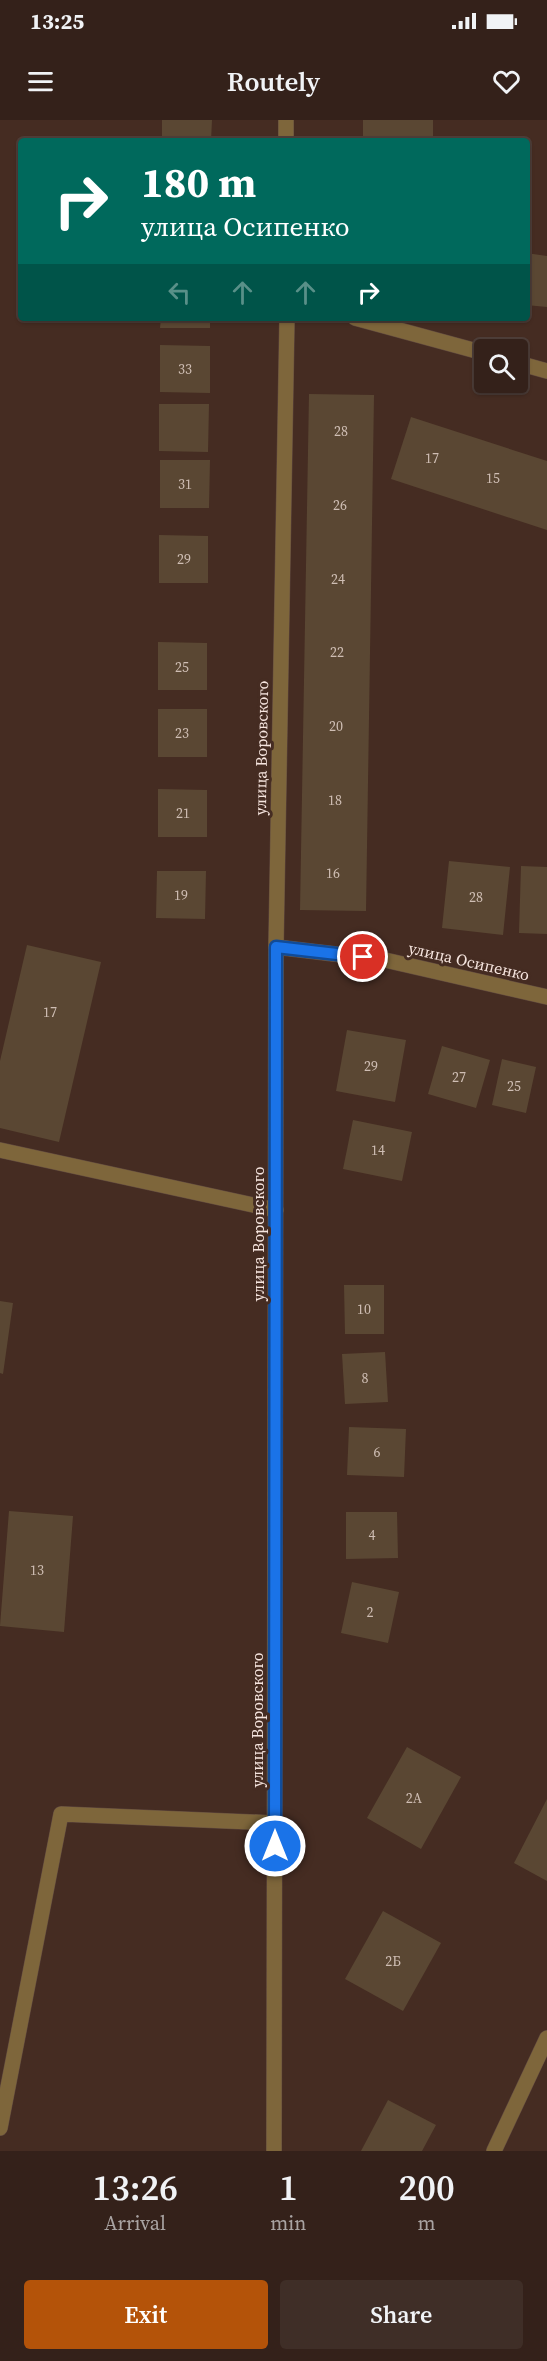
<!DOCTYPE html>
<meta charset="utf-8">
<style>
body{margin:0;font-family:"Source Serif 4",serif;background:#3f2e27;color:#f1f3f6;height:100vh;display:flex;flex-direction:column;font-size:22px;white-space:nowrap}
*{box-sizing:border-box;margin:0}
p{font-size:20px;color:#a9a3a2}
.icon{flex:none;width:33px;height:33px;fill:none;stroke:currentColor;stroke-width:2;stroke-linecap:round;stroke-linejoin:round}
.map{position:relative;height:2031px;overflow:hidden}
.side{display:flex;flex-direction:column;background:#34211a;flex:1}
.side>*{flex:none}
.guide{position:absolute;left:18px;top:18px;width:512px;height:183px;border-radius:6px;box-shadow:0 2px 4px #0004,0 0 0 2px #4e3e39;background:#00695c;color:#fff;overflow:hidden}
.fabs{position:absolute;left:474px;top:219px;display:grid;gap:12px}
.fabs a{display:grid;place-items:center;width:54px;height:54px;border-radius:6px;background:#34211a;box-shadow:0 2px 4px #0004,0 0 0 2px #4e3e39;font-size:30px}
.pin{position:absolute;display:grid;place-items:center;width:51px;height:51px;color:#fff;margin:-26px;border:3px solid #fff;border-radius:50%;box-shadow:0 2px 6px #0007}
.me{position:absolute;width:66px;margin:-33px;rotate:0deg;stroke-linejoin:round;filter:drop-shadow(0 0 4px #0008)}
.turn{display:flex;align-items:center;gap:21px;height:126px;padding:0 24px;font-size:27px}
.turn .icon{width:78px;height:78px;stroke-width:2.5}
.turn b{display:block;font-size:42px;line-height:51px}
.lanes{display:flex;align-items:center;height:57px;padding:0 24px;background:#0003;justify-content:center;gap:30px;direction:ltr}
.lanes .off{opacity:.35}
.eta{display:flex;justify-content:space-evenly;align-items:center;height:102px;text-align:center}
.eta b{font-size:36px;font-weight:600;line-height:42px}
.button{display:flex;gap:12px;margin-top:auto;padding:12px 24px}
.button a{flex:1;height:69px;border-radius:6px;background:#b45309;color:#fff;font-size:24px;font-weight:600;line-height:69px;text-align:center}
.button a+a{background:#3f2e27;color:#f1f3f6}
.status{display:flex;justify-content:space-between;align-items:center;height:42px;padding:0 30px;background:#34211a;direction:ltr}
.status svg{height:16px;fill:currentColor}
header{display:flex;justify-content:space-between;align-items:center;height:78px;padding:0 24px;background:#34211a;font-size:27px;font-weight:600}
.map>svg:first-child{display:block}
</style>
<div class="status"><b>13:25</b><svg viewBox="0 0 49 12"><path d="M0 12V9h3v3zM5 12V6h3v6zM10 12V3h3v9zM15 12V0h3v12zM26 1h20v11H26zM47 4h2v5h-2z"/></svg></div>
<header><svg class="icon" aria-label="menu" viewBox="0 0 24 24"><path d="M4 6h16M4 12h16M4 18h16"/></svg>Routely<svg class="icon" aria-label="heart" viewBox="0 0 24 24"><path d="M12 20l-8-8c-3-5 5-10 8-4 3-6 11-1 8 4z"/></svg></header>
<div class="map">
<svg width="547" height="2031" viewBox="0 0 547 2031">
<rect width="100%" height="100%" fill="#452c22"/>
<g fill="#5a4733">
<path d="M 162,0 L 212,0 L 211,21 L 162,21 Z"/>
<path d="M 363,0 L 433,0 L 433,21 L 363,20 Z"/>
<path d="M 526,133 L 547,136 L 547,187 L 526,185 Z"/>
<path d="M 161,198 L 210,198 L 210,208 L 160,208 Z"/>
<path d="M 160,225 L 210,226 L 210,273 L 160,272 Z"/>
<path d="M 309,274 L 374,275 L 366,791 L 300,790 Z"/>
<path d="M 159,284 L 209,284 L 208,332 L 159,331 Z"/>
<path d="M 411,297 L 547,341 L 547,410 L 391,359 Z"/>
<path d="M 160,340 L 210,340 L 209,388 L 160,388 Z"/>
<path d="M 159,415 L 208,416 L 208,463 L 159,463 Z"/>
<path d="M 158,522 L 207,523 L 207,570 L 158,570 Z"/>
<rect x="158" y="589" width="49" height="48"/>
<path d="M 158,669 L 207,670 L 207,717 L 158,717 Z"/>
<path d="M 449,741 L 510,747 L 503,815 L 442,808 Z"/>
<path d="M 521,746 L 547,747 L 547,814 L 519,813 Z"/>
<path d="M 157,751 L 206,751 L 205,799 L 156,798 Z"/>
<path d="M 27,825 L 101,842 L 59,1022 L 0,1008 L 0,941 Z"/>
<path d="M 347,910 L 406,920 L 395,982 L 336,971 Z"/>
<path d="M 442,926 L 490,940 L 476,988 L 428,974 Z"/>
<path d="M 502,939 L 536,947 L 526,993 L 492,985 Z"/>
<path d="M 353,1000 L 412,1012 L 402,1061 L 343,1049 Z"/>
<path d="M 344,1165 L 384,1165 L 384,1214 L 345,1214 Z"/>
<path d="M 0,1181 L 13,1183 L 3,1254 L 0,1253 Z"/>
<path d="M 385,1232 L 388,1282 L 345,1284 L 342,1234 Z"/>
<path d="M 349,1307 L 406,1309 L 404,1357 L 347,1355 Z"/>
<path d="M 9,1391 L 73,1396 L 64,1512 L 0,1506 Z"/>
<path d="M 346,1392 L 397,1392 L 398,1438 L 346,1439 Z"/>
<path d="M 352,1462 L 399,1472 L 388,1523 L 341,1513 Z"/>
<path d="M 407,1627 L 461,1657 L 421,1729 L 367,1698 Z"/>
<path d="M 547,1679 L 547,1761 L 514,1743 Z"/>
<path d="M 383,1791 L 441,1823 L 403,1891 L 345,1859 Z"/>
<path d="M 388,1980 L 436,2005 L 422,2031 L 361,2031 Z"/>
</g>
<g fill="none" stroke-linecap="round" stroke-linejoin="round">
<g stroke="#614a40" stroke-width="16">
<g id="minor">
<path d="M 286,0 L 286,21"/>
<path d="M 355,198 L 484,233"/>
<path d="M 518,243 L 547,251"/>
<path d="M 276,827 L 385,840 L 547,877"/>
<path d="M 0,1030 L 276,1090"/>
<path d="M 0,2008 L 61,1694 L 275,1703"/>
<path d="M 274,2031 L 276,827 L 287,198"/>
<path d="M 494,2031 L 547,1918"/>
</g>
</g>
<use href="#minor" stroke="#7e663b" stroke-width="15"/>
</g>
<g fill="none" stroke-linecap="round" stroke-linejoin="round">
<g stroke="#114b97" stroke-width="15">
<path id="route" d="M 275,1726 L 276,827 L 363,837"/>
</g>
<use href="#route" stroke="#1a73e8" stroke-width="10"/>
</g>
<g text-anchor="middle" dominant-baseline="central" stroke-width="6" stroke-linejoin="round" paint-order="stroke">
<g font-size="14" fill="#cfbeb4">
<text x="185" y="249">33</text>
<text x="341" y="311">28</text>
<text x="432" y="338">17</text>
<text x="493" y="358">15</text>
<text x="185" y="364">31</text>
<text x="340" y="385">26</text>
<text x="184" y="439">29</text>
<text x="338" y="459">24</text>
<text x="337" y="532">22</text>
<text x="182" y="547">25</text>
<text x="336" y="606">20</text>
<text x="182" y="613">23</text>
<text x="335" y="680">18</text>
<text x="183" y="693">21</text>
<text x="333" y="753">16</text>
<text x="181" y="775">19</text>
<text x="476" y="777">28</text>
<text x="50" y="892">17</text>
<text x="371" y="946">29</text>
<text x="459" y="957">27</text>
<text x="514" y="966">25</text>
<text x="378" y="1030">14</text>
<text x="364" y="1189">10</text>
<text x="365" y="1258">8</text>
<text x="377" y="1332">6</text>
<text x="372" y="1415">4</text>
<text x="37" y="1450">13</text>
<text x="370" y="1492">2</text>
<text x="414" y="1678">2А</text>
<text x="393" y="1841">2Б</text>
</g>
<g font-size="16" fill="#f6e5df" stroke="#452c22">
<text transform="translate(261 628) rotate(-89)">улица Воровского</text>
<text transform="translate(469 841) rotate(13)">улица Осипенко</text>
<text transform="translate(258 1114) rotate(-90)">улица Воровского</text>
<text transform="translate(257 1600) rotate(-90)">улица Воровского</text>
</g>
</g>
</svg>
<div class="fabs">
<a><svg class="icon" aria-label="search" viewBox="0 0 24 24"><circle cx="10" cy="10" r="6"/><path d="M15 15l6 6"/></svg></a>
</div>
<div class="pin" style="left:363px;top:837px;background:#d93025"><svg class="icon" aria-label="arrive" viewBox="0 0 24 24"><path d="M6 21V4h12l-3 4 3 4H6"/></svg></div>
<svg class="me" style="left:275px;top:1726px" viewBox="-20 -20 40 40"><circle r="17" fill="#1a73e8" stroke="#fff" stroke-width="3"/><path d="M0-11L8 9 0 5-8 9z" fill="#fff"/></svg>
<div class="guide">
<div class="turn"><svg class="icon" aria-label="right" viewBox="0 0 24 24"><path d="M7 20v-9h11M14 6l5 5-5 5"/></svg><div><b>180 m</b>улица Осипенко</div></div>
<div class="lanes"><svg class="icon off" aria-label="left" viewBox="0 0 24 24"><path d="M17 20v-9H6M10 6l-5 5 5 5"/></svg><svg class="icon off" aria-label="ahead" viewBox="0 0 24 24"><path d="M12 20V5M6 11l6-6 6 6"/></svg><svg class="icon off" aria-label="ahead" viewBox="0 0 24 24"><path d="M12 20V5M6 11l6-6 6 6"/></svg><svg class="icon" aria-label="right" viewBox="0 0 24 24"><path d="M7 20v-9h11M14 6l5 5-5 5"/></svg></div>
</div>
</div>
<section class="side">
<div class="eta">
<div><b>13:26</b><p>Arrival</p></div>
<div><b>1</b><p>min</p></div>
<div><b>200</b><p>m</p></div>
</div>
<div class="button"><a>Exit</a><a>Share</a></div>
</section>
